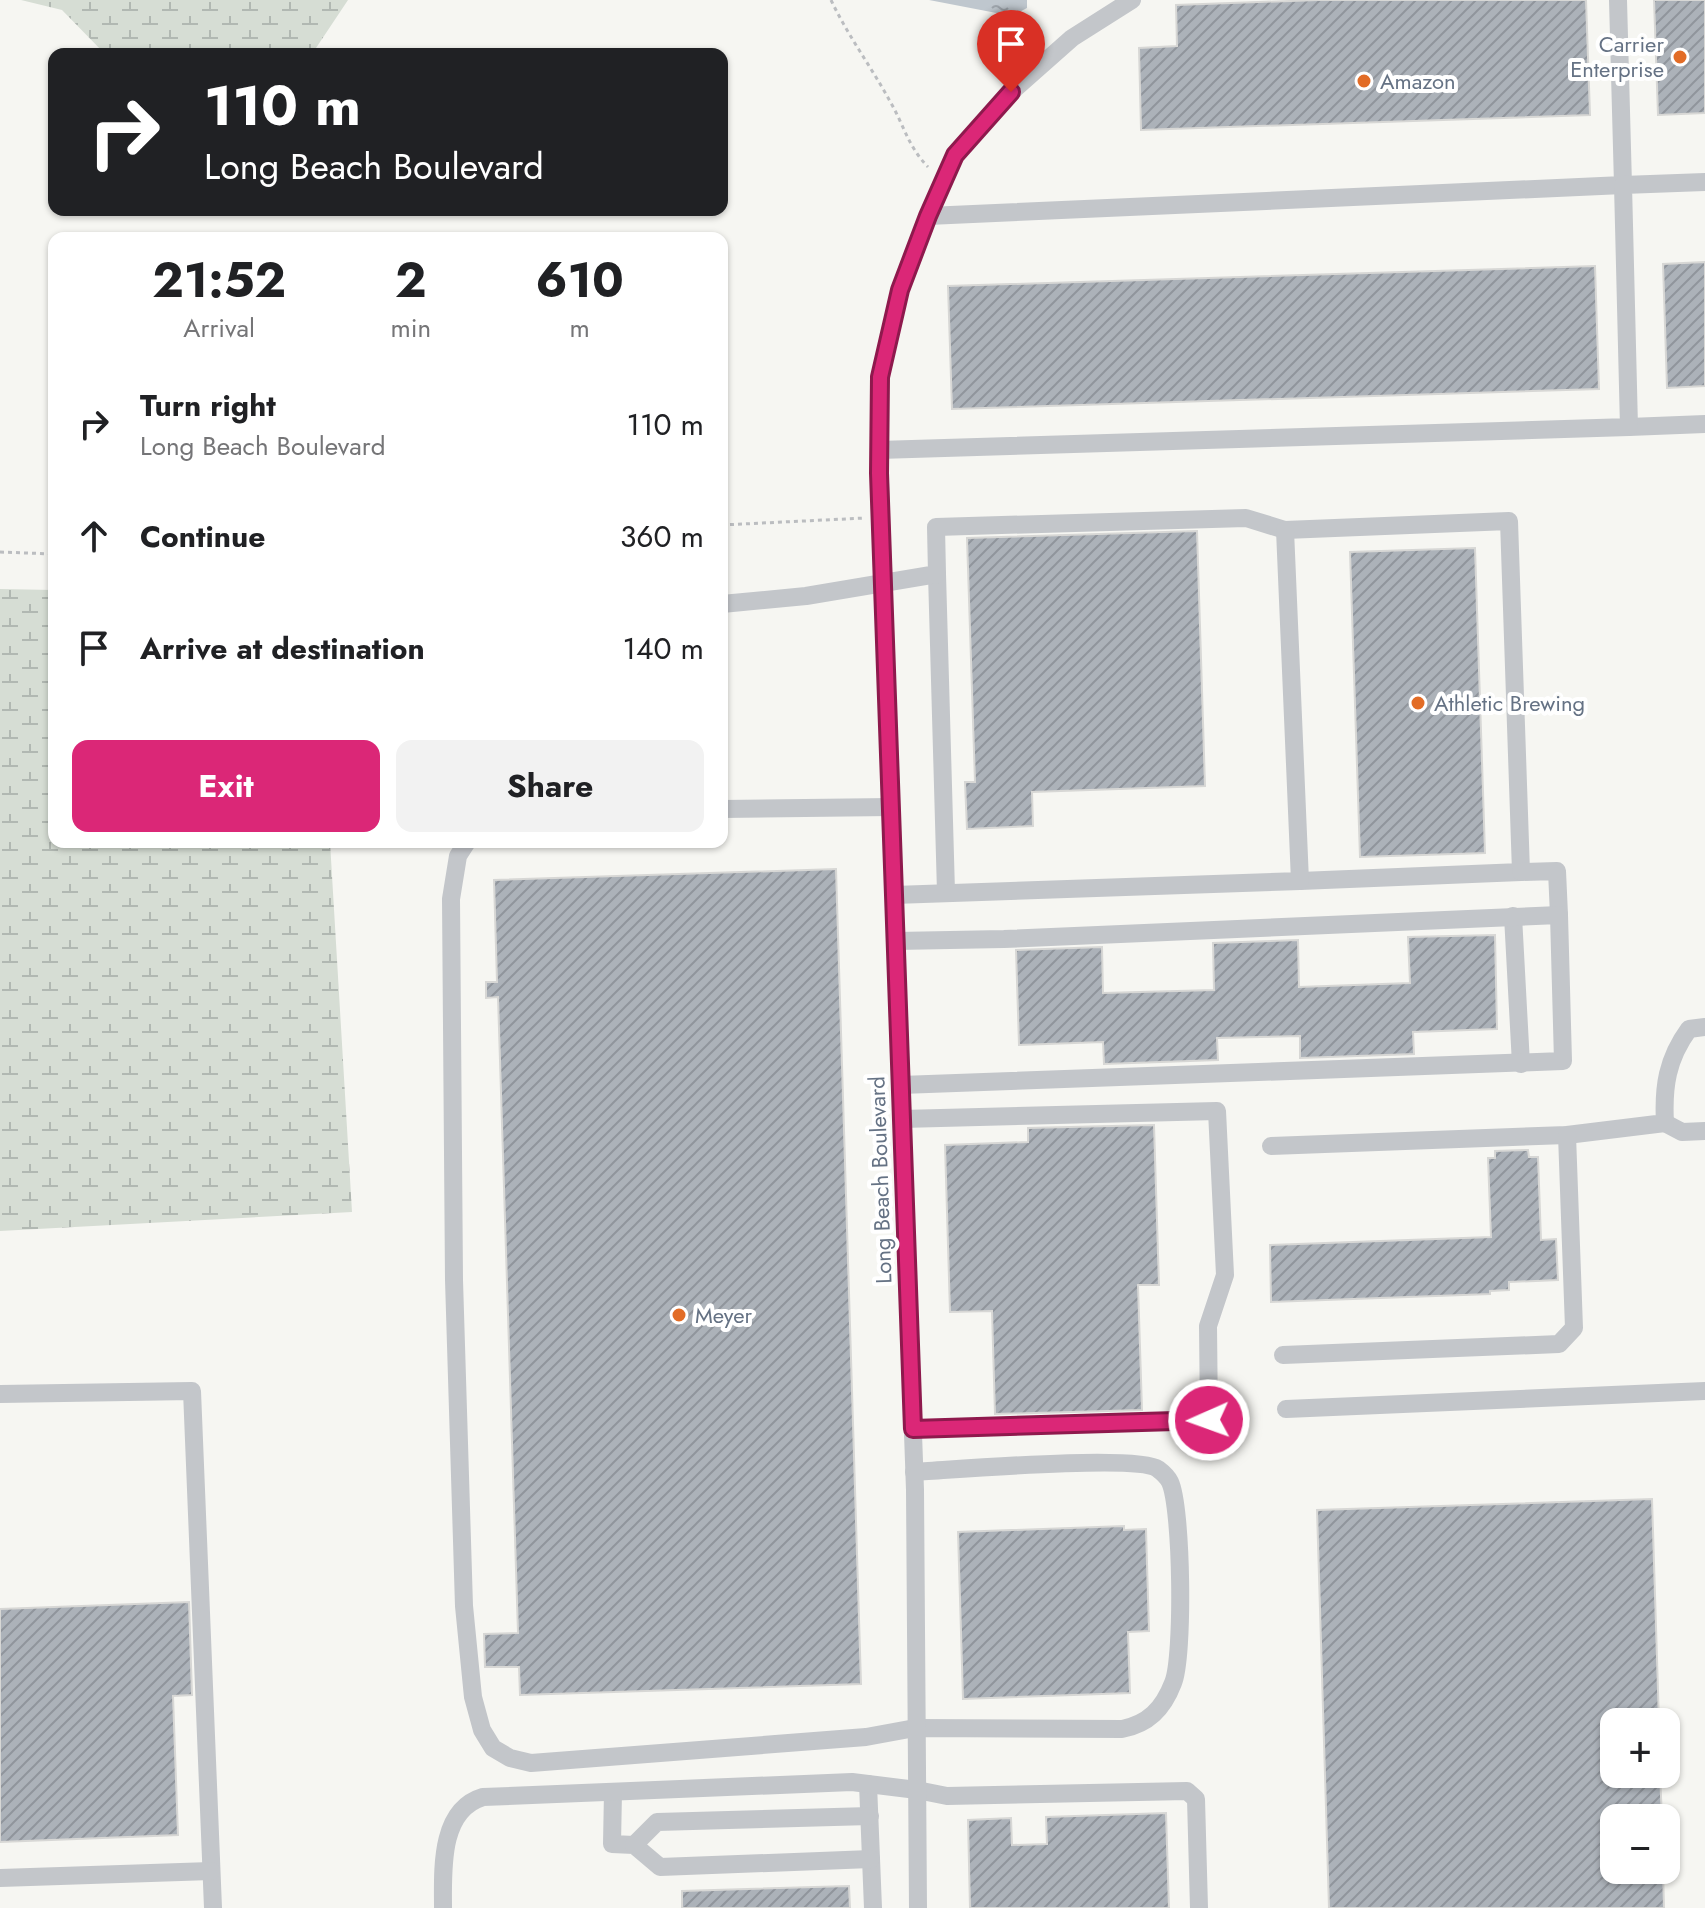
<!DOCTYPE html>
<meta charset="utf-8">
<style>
body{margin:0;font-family:Jost,sans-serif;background:#f2f2f2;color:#202124;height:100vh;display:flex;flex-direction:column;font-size:30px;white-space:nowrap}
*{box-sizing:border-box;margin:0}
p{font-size:26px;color:#757577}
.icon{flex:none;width:44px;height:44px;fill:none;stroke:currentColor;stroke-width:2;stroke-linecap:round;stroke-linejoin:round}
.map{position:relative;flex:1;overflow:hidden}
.details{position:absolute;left:48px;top:232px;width:680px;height:616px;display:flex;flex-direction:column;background:#fff;border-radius:16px;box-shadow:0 2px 6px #0004}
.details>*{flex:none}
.guide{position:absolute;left:48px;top:48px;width:680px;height:168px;border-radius:16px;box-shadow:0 2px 6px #0004;background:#202124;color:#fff;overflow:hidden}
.fabs{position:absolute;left:1600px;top:1708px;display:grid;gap:16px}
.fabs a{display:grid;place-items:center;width:80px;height:80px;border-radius:16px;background:#fff;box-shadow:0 2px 6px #0004;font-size:40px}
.pin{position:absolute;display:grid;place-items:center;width:68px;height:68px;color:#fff;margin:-82px -34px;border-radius:50% 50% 50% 0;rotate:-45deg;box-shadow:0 0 8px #0007}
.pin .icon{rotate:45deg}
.me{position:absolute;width:88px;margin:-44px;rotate:268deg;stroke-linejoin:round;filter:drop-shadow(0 0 6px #0008)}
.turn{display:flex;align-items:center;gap:28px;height:168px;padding:0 24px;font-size:36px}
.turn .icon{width:104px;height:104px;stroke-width:2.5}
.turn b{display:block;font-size:56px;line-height:68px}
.eta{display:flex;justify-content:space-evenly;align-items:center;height:136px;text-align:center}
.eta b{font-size:48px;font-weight:700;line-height:56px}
.action{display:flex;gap:16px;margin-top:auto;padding:16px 24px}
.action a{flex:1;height:92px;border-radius:16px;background:#db2777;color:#fff;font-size:32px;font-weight:700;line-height:92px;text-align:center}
.action a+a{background:#f2f2f2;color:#202124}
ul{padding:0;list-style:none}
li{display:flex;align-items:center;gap:24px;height:112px;padding:0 24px}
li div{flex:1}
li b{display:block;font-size:30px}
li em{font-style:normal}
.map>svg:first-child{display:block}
</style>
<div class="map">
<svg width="1705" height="1908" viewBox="0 0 1705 1908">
<defs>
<pattern id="wetland-marsh" width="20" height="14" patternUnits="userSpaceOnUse" patternTransform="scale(2)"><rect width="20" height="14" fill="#d6ddd4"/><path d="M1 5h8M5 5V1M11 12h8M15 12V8" fill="none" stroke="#b1b8b2"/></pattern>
<pattern id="water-ripples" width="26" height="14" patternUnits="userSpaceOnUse" patternTransform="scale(2)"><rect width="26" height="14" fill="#bfc7ce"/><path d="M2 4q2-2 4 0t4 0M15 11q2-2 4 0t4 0" fill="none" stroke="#9fa6ad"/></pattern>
<pattern id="building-hatch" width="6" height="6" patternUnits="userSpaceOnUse" patternTransform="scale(2)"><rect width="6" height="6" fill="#acb2b9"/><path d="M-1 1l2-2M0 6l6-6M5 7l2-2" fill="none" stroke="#90959c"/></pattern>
</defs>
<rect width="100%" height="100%" fill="#f6f6f2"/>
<g fill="url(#wetland-marsh)">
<path d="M 21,0 L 348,0 L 312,54 L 105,54 L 62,10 Z"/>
<path d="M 0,589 L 54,590 L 54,842 L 330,842 L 352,1212 L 0,1231 Z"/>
</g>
<path fill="url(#water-ripples)" d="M 929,0 L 1027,0 L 1027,8 L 1012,16 Z"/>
<g fill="url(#building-hatch)" stroke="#d7d7d5" stroke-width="2">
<path d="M 1318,0 L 1586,0 L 1590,115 L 1141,130 L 1139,48 L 1177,46 L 1176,5 Z"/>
<path d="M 1654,0 L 1705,0 L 1705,113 L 1658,115 Z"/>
<path d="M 1705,262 L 1705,386 L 1667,388 L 1663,264 Z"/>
<path d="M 1595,266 L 1599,389 L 952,409 L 948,286 Z"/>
<path d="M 1197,531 L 1205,786 L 1032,792 L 1033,826 L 967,829 L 965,782 L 975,782 L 967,538 Z"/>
<path d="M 1475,548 L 1485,853 L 1360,857 L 1350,552 Z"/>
<path d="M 836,869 L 861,1684 L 520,1695 L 519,1667 L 485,1667 L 484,1634 L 518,1633 L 498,997 L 486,998 L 486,982 L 497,982 L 494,880 Z"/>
<path d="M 1495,935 L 1497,1029 L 1413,1032 L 1414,1054 L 1300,1058 L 1300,1036 L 1217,1038 L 1218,1060 L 1104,1064 L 1103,1042 L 1019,1045 L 1016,950 L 1102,947 L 1103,993 L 1214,990 L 1213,943 L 1298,940 L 1299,987 L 1410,983 L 1408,937 Z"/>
<path d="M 1154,1125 L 1159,1285 L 1138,1285 L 1142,1410 L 995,1414 L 992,1311 L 950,1312 L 945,1145 L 1028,1142 L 1028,1128 Z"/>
<path d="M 1528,1150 L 1529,1157 L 1538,1157 L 1541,1240 L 1556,1239 L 1558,1280 L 1509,1282 L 1509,1290 L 1490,1291 L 1490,1294 L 1271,1302 L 1270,1245 L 1491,1237 L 1488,1158 L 1495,1158 L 1495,1151 Z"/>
<path d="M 1652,1499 L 1659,1722 L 1614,1722 L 1614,1774 L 1660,1774 L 1662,1818 L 1614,1818 L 1614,1870 L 1663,1870 L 1664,1908 L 1329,1908 L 1317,1510 Z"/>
<path d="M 1124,1526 L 1124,1530 L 1146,1529 L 1149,1631 L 1128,1632 L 1130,1693 L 963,1699 L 958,1532 Z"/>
<path d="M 189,1602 L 192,1695 L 173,1696 L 178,1835 L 0,1842 L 0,1609 Z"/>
<path d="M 1166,1813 L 1169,1908 L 970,1908 L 968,1820 L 1011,1818 L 1012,1845 L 1047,1844 L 1046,1817 Z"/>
<path d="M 849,1886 L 850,1908 L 682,1908 L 682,1891 Z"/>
</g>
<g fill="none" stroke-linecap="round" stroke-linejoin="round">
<g stroke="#bbbdc0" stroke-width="3" stroke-dasharray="4 4" stroke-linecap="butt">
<path d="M 831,0 C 848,36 872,68 891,103 C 905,128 908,146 928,167"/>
<path d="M 722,525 L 865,518"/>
<path d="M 0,552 L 54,554"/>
</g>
<g stroke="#c3c6ca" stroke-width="18">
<path d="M 928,216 L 1623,185 L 1618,0"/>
<path d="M 1629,427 L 1705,424"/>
<path d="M 879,450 L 1629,427 L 1623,185 L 1705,182"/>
<path d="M 937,574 L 946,892"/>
<path d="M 722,604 L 806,596 L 937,574 L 936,527 L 1246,518 L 1285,530 L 1509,521 L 1521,872 L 1300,881"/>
<path d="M 722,809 L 891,807"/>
<path d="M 467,842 L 458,856 L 451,899 L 454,1280 L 464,1606 L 473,1697 L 482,1730 L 493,1748 L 510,1758 L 531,1763 L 866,1737 L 915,1728 L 1122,1729 C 1148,1724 1163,1709 1173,1683 C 1184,1657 1182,1508 1170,1482 C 1168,1478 1162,1472 1158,1469 C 1137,1454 952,1470 914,1472"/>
<path d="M 1521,872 L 1557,871 L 1559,915"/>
<path d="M 894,895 L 1300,881 L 1285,530"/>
<path d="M 1513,916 L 1521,1064"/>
<path d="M 896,941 L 1004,939 L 1559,915 L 1563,1061 L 901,1085"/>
<path d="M 902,1119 L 1217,1111 L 1225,1275 L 1208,1326 L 1209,1420 L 913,1429"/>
<path d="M 1665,1123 L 1682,1132 L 1705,1131"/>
<path d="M 1271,1146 L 1567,1135 L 1665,1123 C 1663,1087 1667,1059 1689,1029 L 1705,1027"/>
<path d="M 1283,1355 L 1559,1344 L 1574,1328 L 1567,1135"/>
<path d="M 0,1394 L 192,1391 L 213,1908"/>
<path d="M 1286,1409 L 1705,1391"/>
<path d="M 868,1784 L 873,1908"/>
<path d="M 613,1792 L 612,1844 L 634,1845 L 660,1867 L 871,1859"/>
<path d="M 634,1845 L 657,1822 L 870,1816"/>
<path d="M 0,1878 L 211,1871"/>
<path d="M 443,1908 C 443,1871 439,1810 483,1797 L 852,1782 L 917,1790 L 947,1796 L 1187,1791 L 1196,1799 L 1199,1908"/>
<path d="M 918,1908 L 915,1490 L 883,581 L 879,450 L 880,377 L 900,290 L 928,216 L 955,155 L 1011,92 L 1072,38 L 1132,0"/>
</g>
</g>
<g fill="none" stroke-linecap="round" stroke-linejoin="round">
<g stroke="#8e194d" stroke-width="20">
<path id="route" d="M 1011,92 L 955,155 L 928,216 L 900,290 L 880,377 L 879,473 L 913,1429 L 1209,1420"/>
</g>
<use href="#route" stroke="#db2777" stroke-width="14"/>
</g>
<g fill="#e26c26" stroke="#fff" stroke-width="3">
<circle cx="1680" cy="57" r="8"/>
<circle cx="1364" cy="81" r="8"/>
<circle cx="1418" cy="703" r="8"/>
<circle cx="679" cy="1315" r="8"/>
</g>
<g text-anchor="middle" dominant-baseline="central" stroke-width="8" stroke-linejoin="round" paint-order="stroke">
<g font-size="22" fill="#657284" stroke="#fff" text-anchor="start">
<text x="1664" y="44" text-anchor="end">Carrier<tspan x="1664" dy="25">Enterprise</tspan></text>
<text x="1380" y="81">Amazon</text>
<text x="1434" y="703">Athletic Brewing</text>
<text x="695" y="1315">Meyer</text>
</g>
<g font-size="22" fill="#657284" stroke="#fff">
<text transform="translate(880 1180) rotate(-92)">Long Beach Boulevard</text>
</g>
</g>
</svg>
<div class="fabs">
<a>+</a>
<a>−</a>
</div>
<div class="pin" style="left:1011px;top:92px;background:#d93025"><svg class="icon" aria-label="arrive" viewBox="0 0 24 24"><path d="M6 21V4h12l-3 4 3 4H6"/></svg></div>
<svg class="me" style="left:1209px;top:1420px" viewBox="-20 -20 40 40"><circle r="17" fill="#db2777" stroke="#fff" stroke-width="3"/><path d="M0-11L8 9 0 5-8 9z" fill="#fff"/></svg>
<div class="guide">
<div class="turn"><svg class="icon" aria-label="right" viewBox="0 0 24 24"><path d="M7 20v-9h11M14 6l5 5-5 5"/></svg><div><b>110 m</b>Long Beach Boulevard</div></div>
</div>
<section class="details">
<div class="eta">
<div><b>21:52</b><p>Arrival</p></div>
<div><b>2</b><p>min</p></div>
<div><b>610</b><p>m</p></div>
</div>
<ul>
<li><svg class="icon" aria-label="right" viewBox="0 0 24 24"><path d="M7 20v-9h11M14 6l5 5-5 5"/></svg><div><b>Turn right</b><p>Long Beach Boulevard</p></div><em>110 m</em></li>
<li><svg class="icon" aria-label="ahead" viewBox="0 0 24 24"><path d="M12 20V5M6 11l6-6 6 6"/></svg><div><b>Continue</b></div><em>360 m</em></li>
<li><svg class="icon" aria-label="arrive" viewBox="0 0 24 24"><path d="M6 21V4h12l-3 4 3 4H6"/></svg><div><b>Arrive at destination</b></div><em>140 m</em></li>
</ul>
<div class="action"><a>Exit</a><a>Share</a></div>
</section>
</div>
